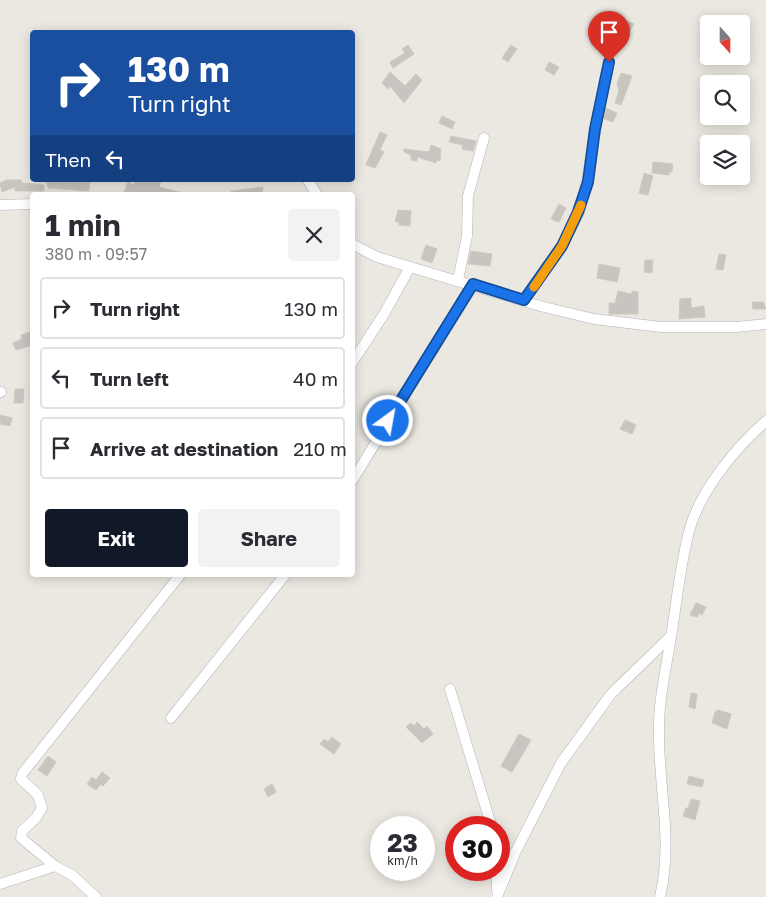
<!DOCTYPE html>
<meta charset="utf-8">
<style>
body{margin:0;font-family:"Golos Text",sans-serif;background:#f2f2f3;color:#2b2b33;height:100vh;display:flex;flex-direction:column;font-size:19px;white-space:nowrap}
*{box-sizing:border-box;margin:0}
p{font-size:16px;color:#7c7c81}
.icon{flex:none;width:28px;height:28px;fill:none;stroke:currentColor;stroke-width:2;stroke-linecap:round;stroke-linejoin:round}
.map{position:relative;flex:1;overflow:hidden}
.side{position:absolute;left:30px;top:192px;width:325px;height:385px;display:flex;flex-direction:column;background:#fff;border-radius:5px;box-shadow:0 2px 12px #0003}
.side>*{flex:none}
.banner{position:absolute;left:30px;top:30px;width:325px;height:152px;border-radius:5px;box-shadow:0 2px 12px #0003;background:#1a4fa0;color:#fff;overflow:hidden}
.needle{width:32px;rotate:159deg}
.buttons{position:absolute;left:700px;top:15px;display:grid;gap:10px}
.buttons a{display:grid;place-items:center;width:50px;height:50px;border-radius:5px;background:#fff;box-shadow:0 2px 12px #0003;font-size:25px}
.speed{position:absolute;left:370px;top:816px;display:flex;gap:10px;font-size:25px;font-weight:700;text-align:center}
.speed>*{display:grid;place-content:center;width:65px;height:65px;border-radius:50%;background:#fff;box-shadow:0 2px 12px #0003;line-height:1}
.speed small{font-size:12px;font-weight:400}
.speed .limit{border:8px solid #d22;background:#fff;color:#111}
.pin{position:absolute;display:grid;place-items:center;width:42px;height:42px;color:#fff;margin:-51px -21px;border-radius:50% 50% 50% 0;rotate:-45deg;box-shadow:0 0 5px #0007}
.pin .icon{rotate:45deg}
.me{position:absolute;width:55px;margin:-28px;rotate:32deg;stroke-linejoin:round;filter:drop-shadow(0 0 4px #0008)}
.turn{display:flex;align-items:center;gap:18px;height:105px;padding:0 15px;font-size:22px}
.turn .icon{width:65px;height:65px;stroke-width:2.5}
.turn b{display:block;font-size:35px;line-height:42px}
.then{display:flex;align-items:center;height:48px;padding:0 15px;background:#0003;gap:10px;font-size:19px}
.round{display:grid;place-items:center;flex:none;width:52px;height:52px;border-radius:5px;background:#f2f2f3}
.headline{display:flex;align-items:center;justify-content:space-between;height:85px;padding:0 15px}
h1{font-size:30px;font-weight:700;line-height:38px}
.action{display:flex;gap:10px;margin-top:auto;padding:10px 15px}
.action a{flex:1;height:58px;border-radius:5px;background:#111827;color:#fff;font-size:20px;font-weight:700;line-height:58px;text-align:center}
.action a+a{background:#f2f2f3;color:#2b2b33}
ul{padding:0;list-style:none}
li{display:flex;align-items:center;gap:15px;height:62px;margin:0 10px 8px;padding:0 5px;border:2px solid #e1e1e2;border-radius:5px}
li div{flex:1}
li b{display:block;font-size:19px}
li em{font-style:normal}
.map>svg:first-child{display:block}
</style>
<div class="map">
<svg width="766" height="897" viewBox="0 0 766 897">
<rect width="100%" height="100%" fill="#ebe8e1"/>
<g fill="#c8c5c0" stroke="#cfc9c0">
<path d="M 627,21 L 634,24 L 626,36 L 620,33 Z"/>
<path d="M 598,23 L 603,26 L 597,40 L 591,37 Z"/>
<path d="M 408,45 L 414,54 L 393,68 L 390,62 L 405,53 L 402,49 Z"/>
<path d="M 511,45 L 517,49 L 508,62 L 502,58 Z"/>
<path d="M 549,62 L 559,67 L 554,75 L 545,70 Z"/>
<path d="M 390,72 L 405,86 L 416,74 L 422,80 L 404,103 L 390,86 L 388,89 L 382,83 Z"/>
<path d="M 621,73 L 632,76 L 621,105 L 615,103 L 619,90 L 617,84 Z"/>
<path d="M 606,108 L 617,113 L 613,122 L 604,119 Z"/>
<path d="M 442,116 L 455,122 L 452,129 L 439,123 Z"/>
<path d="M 380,132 L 387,135 L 380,150 L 384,152 L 375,168 L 366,165 Z"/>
<path d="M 451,136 L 476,141 L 473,151 L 462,149 L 463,145 L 449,142 Z"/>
<path d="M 431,145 L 441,149 L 440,161 L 437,160 L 436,163 L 417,157 L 417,161 L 411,160 L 411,155 L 404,152 L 404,149 L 429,152 Z"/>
<path d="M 653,162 L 673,164 L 672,172 L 669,172 L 669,175 L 652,173 Z"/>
<path d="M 644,173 L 653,176 L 648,195 L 639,193 Z"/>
<path d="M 6,180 L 21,180 L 22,183 L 44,185 L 44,191 L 15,191 L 15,187 L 2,192 L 0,183 Z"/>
<path d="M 46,180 L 90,180 L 89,191 L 48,188 Z"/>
<path d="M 136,180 L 161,180 L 159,187 L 183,193 L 183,195 L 123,195 L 128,182 L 134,185 Z"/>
<path d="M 263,187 L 262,195 L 231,195 L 231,191 Z"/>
<path d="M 559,204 L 566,208 L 559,222 L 551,219 Z"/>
<path d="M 398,210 L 411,211 L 410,226 L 399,225 L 399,222 L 395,222 Z"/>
<path d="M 426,245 L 437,249 L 432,263 L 421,259 Z"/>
<path d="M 471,251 L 492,254 L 490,266 L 468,264 Z"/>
<path d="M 719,254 L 726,255 L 723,270 L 716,269 Z"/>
<path d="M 645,260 L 653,260 L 652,273 L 644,272 Z"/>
<path d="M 599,264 L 620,268 L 617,282 L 597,278 Z"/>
<path d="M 618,291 L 632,294 L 632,291 L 638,292 L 638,314 L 609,314 L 609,303 L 615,303 Z"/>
<path d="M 691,298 L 691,308 L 704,306 L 705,317 L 679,319 L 680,299 Z"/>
<path d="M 752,302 L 763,302 L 766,309 L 753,309 Z"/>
<path d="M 30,332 L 32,345 L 16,350 L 13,343 L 22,339 L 21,335 Z"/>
<path d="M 15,389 L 24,389 L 23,403 L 14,403 Z"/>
<path d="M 0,415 L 12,418 L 10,426 L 0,424 Z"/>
<path d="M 625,420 L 636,425 L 632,434 L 620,429 Z"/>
<path d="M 696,603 L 706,607 L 702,615 L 699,613 L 697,617 L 690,615 Z"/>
<path d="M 691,693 L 697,694 L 695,709 L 689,707 Z"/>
<path d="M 718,710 L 731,714 L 727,729 L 712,723 L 715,712 Z"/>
<path d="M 417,722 L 424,729 L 427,726 L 433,734 L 422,743 L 406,727 L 411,723 L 414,726 Z"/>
<path d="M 519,734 L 531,740 L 512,772 L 501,766 Z"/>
<path d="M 332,737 L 341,744 L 334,754 L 320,744 L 324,739 L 328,742 Z"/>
<path d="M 48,756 L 56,762 L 47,776 L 38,770 Z"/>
<path d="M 102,772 L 110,778 L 103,786 L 101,784 L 96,790 L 87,784 L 92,777 L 96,780 Z"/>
<path d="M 689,776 L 704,780 L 702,787 L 687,784 Z"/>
<path d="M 272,784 L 276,792 L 268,797 L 264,789 Z"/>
<path d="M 691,799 L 700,801 L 695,820 L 683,816 L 686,808 L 688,808 Z"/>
</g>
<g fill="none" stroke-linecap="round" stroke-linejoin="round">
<g stroke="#b2b4b7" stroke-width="11">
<g id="minor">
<path d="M 308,180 L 317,195"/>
<path d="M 0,205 L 32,204"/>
<path d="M 352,244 L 377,257 L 540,306 L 594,319 L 661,327 L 736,327 L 766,324"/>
<path d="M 458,280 L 467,236 L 468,196 L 484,138"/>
<path d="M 524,300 L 562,246 L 579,212 L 587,182 L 595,129 L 609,62"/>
<path d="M 352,363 L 384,314 L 410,267"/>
<path d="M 0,392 L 1,392"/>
<path d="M 352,481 L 473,284"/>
<path d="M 450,689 L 492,828"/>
<path d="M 171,718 L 285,575"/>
<path d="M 55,866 L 21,838 L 22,831 L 36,818 L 42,808 L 38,795 L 21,779 L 22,774 L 180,575"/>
<path d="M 497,870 L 497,890"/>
<path d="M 0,884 L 55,866 L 72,875 L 96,897"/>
<path d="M 497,897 L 515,853 L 561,763 L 611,694 L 671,636"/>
<path d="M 660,897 C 673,842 659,790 659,735 C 658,702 666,669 671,637 C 677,601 680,564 690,528 C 701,490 736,447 766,421"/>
</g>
</g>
<use href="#minor" stroke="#fff" stroke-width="10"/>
</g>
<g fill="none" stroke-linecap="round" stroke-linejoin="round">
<g stroke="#114b97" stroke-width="12">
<path id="route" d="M 388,421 L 473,284 L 524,300 L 562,246 L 578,212 L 588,182 L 595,129 L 609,62"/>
</g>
<use href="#route" stroke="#1a73e8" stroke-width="9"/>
<path stroke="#f59e0b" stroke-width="9" d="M 534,287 L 562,246 L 581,205"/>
</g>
</svg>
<div class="buttons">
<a><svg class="needle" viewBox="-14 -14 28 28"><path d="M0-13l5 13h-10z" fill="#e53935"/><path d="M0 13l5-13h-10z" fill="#7c7c81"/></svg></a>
<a><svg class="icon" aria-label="search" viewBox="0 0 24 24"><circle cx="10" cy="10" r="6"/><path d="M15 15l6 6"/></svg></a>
<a><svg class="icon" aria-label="layers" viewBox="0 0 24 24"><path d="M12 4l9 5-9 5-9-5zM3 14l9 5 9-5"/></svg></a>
</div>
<div class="speed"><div>23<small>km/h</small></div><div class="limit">30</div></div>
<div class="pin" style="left:609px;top:62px;background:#d93025"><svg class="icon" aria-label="arrive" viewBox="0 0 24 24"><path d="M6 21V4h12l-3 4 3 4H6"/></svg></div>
<svg class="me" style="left:388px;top:421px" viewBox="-20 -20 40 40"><circle r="17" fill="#1a73e8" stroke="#fff" stroke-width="3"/><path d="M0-11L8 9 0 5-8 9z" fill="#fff"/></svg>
<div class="banner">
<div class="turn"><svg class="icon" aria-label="right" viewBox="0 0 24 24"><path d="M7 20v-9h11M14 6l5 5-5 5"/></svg><div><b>130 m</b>Turn right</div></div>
<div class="then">Then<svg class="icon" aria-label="left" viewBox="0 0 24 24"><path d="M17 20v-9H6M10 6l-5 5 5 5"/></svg></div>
</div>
<section class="side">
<div class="headline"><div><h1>1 min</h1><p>380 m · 09:57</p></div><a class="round"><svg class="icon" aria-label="close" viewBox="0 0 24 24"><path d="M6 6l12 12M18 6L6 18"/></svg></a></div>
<ul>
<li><svg class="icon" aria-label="right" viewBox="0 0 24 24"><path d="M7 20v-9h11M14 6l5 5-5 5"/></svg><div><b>Turn right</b></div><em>130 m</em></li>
<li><svg class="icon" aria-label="left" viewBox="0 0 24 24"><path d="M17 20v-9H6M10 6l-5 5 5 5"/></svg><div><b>Turn left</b></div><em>40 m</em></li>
<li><svg class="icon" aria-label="arrive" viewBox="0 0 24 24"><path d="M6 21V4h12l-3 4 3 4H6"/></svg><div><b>Arrive at destination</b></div><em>210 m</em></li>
</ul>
<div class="action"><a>Exit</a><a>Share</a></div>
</section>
</div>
